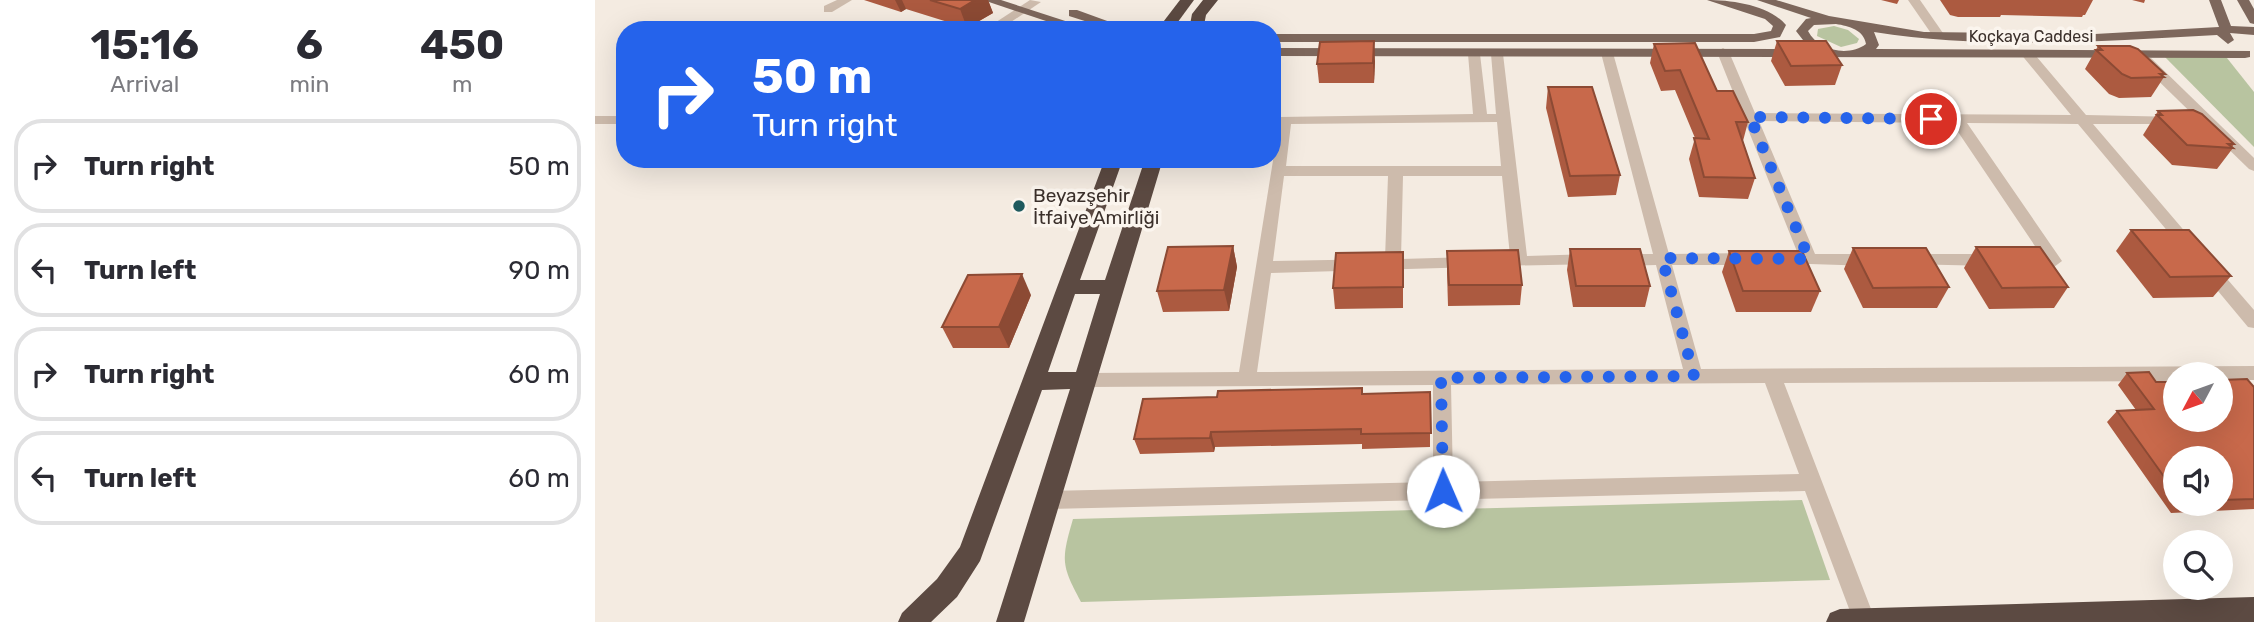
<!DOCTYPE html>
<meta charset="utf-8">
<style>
body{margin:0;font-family:Rubik,sans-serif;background:#f7f7f7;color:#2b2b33;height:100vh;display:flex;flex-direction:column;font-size:26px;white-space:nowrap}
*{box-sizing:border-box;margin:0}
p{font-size:23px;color:#7c7c81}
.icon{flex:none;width:38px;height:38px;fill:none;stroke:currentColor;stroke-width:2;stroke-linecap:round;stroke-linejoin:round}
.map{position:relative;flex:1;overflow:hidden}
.side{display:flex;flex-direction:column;background:#fff;width:595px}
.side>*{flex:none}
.top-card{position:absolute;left:21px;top:21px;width:665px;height:147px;border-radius:28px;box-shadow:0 7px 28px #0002;background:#2563eb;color:#fff;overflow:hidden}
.needle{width:46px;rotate:229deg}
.fabs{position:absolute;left:1568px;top:362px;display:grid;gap:14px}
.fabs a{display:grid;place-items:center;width:70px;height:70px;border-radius:50%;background:#fff;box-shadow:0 7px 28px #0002;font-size:35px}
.pin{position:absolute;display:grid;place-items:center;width:60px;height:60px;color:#fff;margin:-30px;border:4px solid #fff;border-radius:50%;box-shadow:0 2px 7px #0007}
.me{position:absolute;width:77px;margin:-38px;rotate:359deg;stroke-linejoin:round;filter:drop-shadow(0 0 5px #0008)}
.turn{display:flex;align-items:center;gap:24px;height:147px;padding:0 21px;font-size:32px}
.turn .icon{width:91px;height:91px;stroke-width:2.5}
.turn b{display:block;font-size:49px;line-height:60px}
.eta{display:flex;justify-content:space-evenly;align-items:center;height:119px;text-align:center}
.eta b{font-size:42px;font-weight:700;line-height:49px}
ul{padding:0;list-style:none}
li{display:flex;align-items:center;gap:21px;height:94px;margin:0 14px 10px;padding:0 7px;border:4px solid #e1e1e2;border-radius:28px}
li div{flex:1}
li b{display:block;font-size:26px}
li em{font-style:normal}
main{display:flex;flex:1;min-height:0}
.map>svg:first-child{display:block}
</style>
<main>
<section class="side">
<div class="eta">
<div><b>15:16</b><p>Arrival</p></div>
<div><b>6</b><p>min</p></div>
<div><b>450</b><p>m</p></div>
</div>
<ul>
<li><svg class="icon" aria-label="right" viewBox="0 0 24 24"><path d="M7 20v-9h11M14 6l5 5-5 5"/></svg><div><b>Turn right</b></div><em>50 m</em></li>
<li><svg class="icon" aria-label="left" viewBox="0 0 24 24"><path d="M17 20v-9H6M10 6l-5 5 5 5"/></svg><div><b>Turn left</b></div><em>90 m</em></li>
<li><svg class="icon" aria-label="right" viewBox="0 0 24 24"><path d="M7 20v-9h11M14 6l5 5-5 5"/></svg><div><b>Turn right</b></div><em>60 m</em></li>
<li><svg class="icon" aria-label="left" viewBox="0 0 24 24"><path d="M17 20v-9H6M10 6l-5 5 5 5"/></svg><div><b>Turn left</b></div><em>60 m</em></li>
</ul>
</section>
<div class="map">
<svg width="1659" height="622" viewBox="0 0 1659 622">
<rect width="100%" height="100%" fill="#f4ebe1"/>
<g fill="#b8c4a0">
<path d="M 1239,26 L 1253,30 L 1264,39 L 1262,43 L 1246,47 L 1222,36 L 1223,29 Z"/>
<path d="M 1566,53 L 1628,53 L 1659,92 L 1659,147 Z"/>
<path d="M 1207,500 L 1235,580 L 486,602 C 466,565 466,560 478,519 Z"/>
</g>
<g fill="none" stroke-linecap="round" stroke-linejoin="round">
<g fill="#cdbbac" fill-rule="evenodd">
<path d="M 242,0 L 257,0 L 237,12 L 229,12 L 229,6 Z"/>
<path d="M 435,0 L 446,2 L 404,30 L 389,30 Z"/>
<path d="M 1313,0 L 1325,0 L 1350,36 L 1348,39 L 1340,39 Z"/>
<path d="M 1128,48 L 1134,52 L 1160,113 L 1476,115 L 1425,53 L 1436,50 L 1491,115 L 1585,117 L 1587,120 L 1580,124 L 1498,124 L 1604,248 L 1596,253 L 1590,252 L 1483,124 L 1372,123 L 1467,261 L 1459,267 L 1425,264 L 1423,260 L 1425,256 L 1446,255 L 1357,123 L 1164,121 L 1220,254 L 1277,254 L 1285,260 L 1277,266 L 1184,263 L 1182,259 L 1184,255 L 1203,254 L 1122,52 Z"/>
<path d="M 1012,49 L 1018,53 L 1074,254 L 1155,253 L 1163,259 L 1155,265 L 1077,265 L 1106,369 L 1659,366 L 1659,380 L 1626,380 L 1626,374 L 1580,374 L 1580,381 L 1189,383 L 1281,622 L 1259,622 L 1210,491 L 454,509 L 447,506 L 444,500 L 447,494 L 454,491 L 838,482 L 838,385 L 492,387 L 485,385 L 483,380 L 485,375 L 492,373 L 644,372 L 685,117 L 878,114 L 873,54 L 879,50 L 885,54 L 892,114 L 901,114 L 896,54 L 902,50 L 908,54 L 932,256 L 997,254 L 1003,256 L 1005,260 L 1003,264 L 897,266 L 895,262 L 897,258 L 915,256 L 907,176 L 808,176 L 806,259 L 875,257 L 881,259 L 883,263 L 881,267 L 676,273 L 662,372 L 1088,369 L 1061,265 L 1025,266 L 1017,260 L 1025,254 L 1058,254 L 1006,53 ZM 902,122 L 906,166 L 691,166 L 696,124 ZM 689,176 L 793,176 L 790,259 L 678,261 ZM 1170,383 L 1204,474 L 858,482 L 856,385 Z"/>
<path d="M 1551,57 L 1556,58 L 1659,158 L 1659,171 L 1654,169 L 1546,64 L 1546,58 Z"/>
<rect x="0" y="116" width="30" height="8"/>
<path d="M 1316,254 L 1396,254 L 1404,260 L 1396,266 L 1310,264 L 1308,260 L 1310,256 Z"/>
<path d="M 1614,263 L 1620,265 L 1659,310 L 1659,328 L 1653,327 L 1608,273 L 1606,269 Z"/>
</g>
<g fill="#7d675c" fill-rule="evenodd">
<path d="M 388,0 L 406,0 L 498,30 L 478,30 Z"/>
<path d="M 1112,0 C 1137,0 1174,5 1191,25 L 1185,37 L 1159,42 L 677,42 L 677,34 L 1159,34 L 1176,31 L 1178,26 L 1170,19 Z"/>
<path d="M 1162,0 L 1181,0 L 1234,16 L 1329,32 L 1500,34 L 1624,27 L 1614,0 L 1626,0 L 1636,26 L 1659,27 L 1659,35 L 1635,33 L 1639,40 L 1633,44 L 1622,35 C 1509,41 1391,50 1279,32 L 1284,45 L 1281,49 L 1655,51 L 1655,57 L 1650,58 L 677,56 L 677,48 L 1215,49 L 1201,31 L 1211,19 L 1216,18 ZM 1241,24 C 1254,26 1269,30 1271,44 C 1254,57 1223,51 1213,31 L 1219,25 Z"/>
<path d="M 1642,0 L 1654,0 L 1659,9 L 1659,24 L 1655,23 Z"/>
<path d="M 474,10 L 482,10 L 537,30 L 518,30 L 474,16 Z"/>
</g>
<g fill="#5c4a42" fill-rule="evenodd">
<path d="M 585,0 L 599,0 L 577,30 L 562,30 Z"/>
<path d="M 608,0 L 623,0 L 611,15 L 608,30 L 594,30 L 597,14 Z"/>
<path d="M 510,159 L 528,159 L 485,280 L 510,280 L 550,159 L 568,159 L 429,622 L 401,622 L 475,389 L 447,390 L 385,561 L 362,597 L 336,622 L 303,622 L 307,613 L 342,579 L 365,547 ZM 480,294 L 505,294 L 481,372 L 453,372 Z"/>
<path d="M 1659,597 L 1659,622 L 1231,622 L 1235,613 L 1245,609 Z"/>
</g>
</g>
<g fill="#ac5a40" fill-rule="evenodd">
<path d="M 269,0 L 393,0 L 398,13 L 372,28 L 311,9 L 306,12 Z"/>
<path d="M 1286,0 L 1304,0 L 1302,4 Z"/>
<path d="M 1345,0 L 1498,0 L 1490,15 L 1488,15 L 1487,17 L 1406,15 L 1405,17 L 1363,17 L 1355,15 Z"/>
<path d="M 1537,0 L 1550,0 L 1549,3 Z"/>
<path d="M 1182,41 L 1247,65 L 1240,85 L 1190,86 L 1176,61 Z"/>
<path d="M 1059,44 L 1122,91 L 1153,122 L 1148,141 L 1160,178 L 1153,199 L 1104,197 L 1094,159 L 1100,138 L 1080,90 L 1066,91 L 1055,63 Z"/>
<path d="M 1503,46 L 1570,74 L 1568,76 L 1569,77 L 1556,97 L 1524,98 L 1514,94 L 1490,69 Z"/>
<path d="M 780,61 L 779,83 L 724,83 L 722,64 Z"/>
<path d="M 953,87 L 1025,175 L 1021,195 L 973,197 L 951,108 Z"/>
<path d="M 1563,111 L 1639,144 L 1637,147 L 1638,148 L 1622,169 L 1577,165 L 1548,135 Z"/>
<path d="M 1536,230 L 1636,276 L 1618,297 L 1558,298 L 1521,251 Z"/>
<path d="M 638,246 L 642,267 L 634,311 L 568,312 L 562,291 Z"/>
<path d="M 1381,247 L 1473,287 L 1459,308 L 1394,309 L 1369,268 Z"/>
<path d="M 1258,248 L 1354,287 L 1342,308 L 1268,308 L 1249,269 Z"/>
<path d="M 975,249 L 1055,286 L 1050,307 L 978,307 L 972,270 Z"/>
<path d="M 852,251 L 927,285 L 925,305 L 853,306 L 852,272 Z"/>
<path d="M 1134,251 L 1225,291 L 1216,312 L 1141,312 L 1127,272 Z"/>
<path d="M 808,252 L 808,308 L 740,309 L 738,288 Z"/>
<path d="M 436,295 L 414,348 L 358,348 L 347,327 Z"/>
<path d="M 1532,373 L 1561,382 L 1659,387 L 1659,509 L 1576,513 L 1512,422 L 1522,411 L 1541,410 L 1523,385 ZM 1580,458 L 1626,458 L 1626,504 L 1580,504 Z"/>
<path d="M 767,388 L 767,394 L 835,392 L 835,447 L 767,449 L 767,444 L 620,447 L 619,452 L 545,454 L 539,439 L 622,397 Z"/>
</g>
<g fill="#8c4a34">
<path d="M 300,0 L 307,0 L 311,9 L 306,12 Z"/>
<path d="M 380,0 L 393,0 L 398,13 L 372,28 L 365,9 Z"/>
<path d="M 779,41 L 780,61 L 779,83 L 778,63 Z"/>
<path d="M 638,246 L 642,267 L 634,311 L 629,290 Z"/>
<path d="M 427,274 L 436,295 L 414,348 L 404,327 Z"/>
<path d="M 616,432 L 620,447 L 619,452 L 615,438 Z"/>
</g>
<g fill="#c8694b" stroke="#8c4a34" stroke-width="2">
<path d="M 335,0 L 380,0 L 365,9 Z"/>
<path d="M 779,41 L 778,63 L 722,64 L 725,42 Z"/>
<path d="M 1182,41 L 1231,41 L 1247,65 L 1196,66 Z"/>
<path d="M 1100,43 L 1122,91 L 1138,91 L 1153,122 L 1141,122 L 1160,178 L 1109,177 L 1099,138 L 1114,139 L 1085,70 L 1070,71 L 1059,44 Z"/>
<path d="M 1503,46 L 1535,46 L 1543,49 L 1570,74 L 1565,74 L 1569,77 L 1536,78 L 1527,74 L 1501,50 L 1507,50 Z"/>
<path d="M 953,87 L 997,87 L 1025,175 L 975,176 Z"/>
<path d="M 1598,110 L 1607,114 L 1639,144 L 1633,144 L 1638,148 L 1592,145 L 1562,115 L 1567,115 L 1563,111 Z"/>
<path d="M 1536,230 L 1594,230 L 1636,276 L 1575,277 Z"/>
<path d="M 638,246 L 629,290 L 562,291 L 573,247 Z"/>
<path d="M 1381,247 L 1445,247 L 1473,287 L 1407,288 Z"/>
<path d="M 1258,248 L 1331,248 L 1354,287 L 1278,288 Z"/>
<path d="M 975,249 L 1045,249 L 1055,286 L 981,286 Z"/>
<path d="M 923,250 L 927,285 L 854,285 L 852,251 Z"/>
<path d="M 1134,251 L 1207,251 L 1225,291 L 1148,291 Z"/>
<path d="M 808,252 L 808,287 L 738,288 L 741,253 Z"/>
<path d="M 427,274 L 404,327 L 347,327 L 373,275 Z"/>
<path d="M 1554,372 L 1561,382 L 1580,382 L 1580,420 L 1626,420 L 1626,380 L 1652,379 L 1659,387 L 1659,499 L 1626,500 L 1626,458 L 1580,458 L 1580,492 L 1522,411 L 1559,409 L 1532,373 Z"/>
<path d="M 767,388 L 767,394 L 835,392 L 836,433 L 766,434 L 766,429 L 616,432 L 615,438 L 539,439 L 548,399 L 622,397 L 623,391 Z"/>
</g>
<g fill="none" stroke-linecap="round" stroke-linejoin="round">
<path stroke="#2563eb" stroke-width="12" stroke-dasharray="0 21.6" d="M 848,491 L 846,378 L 1099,376 L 1067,258 L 1214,259 L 1155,117 L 1336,119"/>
</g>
<circle fill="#1f5a5e" stroke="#fbf5ee" stroke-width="2.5" cx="424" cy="206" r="7"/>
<g text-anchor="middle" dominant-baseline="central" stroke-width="7" stroke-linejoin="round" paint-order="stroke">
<g font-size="16" fill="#3b302b" stroke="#fbf5ee">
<text x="1436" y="36">Koçkaya Caddesi</text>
</g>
<g font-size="19" fill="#3b302b" stroke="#fbf5ee" text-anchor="start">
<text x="438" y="195">Beyazşehir<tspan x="438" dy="22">İtfaiye Amirliği</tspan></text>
</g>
</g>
</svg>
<div class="fabs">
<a><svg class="needle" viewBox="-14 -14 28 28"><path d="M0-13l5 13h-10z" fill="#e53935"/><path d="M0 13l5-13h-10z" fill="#7c7c81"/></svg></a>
<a><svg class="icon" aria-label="sound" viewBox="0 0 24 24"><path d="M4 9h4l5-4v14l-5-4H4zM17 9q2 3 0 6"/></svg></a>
<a><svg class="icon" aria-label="search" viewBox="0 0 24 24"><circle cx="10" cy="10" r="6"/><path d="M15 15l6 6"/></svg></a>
</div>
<div class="pin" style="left:1336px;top:119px;background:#d93025"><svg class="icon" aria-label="arrive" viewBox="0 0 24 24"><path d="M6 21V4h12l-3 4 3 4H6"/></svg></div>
<svg class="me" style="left:848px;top:491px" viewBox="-20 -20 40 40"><circle r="19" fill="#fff"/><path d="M0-13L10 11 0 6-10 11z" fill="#2563eb"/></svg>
<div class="top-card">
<div class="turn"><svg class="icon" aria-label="right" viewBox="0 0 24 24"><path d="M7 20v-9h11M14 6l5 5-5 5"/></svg><div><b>50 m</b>Turn right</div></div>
</div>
</div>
</main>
